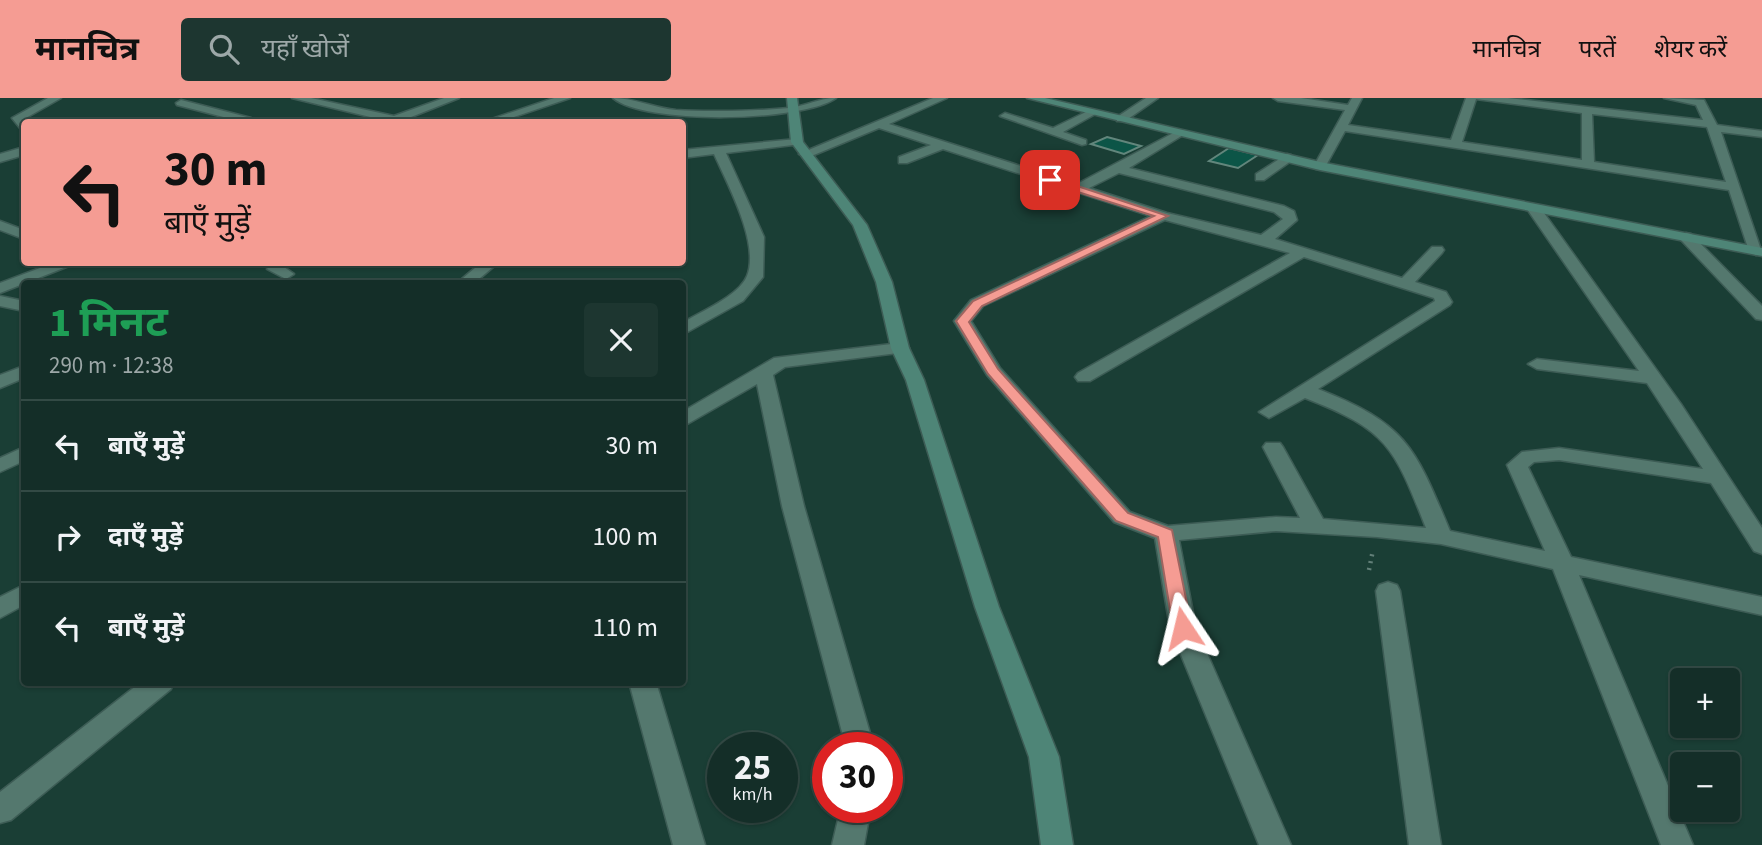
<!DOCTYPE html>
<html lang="hi">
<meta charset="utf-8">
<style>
body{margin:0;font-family:"Source Sans 3","Noto Sans Devanagari",sans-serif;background:#1d3630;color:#f1f3f6;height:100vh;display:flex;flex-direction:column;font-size:26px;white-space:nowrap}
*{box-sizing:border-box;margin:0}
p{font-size:23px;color:#9da8a8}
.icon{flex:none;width:38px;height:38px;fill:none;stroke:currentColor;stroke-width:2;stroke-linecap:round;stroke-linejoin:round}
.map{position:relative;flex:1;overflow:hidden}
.details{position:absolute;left:21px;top:182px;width:665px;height:406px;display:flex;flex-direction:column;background:#142e28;border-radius:7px;box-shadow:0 2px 5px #0004,0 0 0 2px #334a45}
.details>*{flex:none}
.top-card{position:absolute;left:21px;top:21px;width:665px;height:147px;border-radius:7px;box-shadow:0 2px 5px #0004,0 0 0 2px #334a45;background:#f59c93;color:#111;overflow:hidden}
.controls{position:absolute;left:1670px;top:570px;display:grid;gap:14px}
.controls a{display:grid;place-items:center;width:70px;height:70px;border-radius:7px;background:#142e28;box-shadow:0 2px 5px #0004,0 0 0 2px #334a45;font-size:35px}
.speed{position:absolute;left:707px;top:634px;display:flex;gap:14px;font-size:35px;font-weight:700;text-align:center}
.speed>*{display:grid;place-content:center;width:91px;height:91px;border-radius:50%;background:#142e28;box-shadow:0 2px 5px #0004,0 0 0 2px #334a45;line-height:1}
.speed small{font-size:18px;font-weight:400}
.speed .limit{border:10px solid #d22;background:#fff;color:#111}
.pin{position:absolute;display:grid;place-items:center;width:60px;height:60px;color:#fff;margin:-30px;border-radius:14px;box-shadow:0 4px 10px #0006}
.me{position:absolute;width:77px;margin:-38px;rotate:350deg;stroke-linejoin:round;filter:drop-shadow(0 0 5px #0008)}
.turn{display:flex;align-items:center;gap:24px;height:147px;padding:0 28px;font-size:32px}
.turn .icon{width:91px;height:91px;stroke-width:2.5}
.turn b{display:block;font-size:49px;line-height:60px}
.round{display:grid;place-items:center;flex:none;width:74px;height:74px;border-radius:7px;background:#1d3630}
.overview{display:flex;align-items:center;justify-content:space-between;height:119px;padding:0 28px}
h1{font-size:42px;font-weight:700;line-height:52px;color:#1e9e55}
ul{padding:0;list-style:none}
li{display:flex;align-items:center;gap:21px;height:91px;padding:0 28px;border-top:2px solid #334a45}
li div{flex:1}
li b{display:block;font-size:26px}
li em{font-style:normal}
header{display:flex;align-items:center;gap:42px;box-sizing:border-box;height:98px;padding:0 35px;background:#f59c93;color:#111}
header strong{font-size:33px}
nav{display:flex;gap:38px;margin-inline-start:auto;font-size:24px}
.search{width:490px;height:63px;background:#1d3630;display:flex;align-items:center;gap:18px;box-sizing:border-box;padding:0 24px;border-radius:7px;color:#9da8a8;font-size:26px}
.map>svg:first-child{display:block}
</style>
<header>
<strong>मानचित्र</strong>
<div class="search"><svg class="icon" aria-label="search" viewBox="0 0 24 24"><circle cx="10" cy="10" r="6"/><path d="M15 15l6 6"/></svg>यहाँ खोजें</div>
<nav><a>मानचित्र</a><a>परतें</a><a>शेयर करें</a></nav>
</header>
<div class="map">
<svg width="1762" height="747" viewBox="0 0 1762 747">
<rect width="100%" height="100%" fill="#1a3e35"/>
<g fill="#0c5547" stroke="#62867c" stroke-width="2">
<path d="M 1107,39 L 1141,48 L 1124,56 L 1091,46 Z"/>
<path d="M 1229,50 L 1258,57 L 1238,70 L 1209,63 Z"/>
</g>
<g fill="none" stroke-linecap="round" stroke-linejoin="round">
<g stroke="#3d5c55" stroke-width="3">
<g id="street">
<path d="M 48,0 L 61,0 L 24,21 L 27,24 L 24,24 L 24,31 L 20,30 L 12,20 Z"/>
<path d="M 292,0 L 311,0 L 394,18 L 444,0 L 459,0 L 406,21 L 409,24 L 391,24 Z"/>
<path d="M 554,0 L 570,0 L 499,24 L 483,24 Z"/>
<path d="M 613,0 C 634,0 654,10 676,12 C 707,14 758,13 789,10 C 806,8 819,0 836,0 C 803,24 645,27 613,0 Z"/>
<path d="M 933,0 L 947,0 L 889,26 L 1077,86 L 1179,32 L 1185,35 L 1183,37 L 1129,70 L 1284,108 L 1294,113 L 1297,122 L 1275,141 L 1402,180 L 1432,149 L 1442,149 L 1444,152 L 1442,155 L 1415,184 L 1446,194 L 1452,204 L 1450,207 L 1318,291 C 1407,326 1415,349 1450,433 L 1545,453 L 1507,367 L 1522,354 L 1559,350 L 1703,371 L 1647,285 L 1537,271 L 1528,266 L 1537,261 L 1639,273 L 1527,111 L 1529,108 L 1539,108 L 1681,306 L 1762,430 L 1762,456 L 1754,453 L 1711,385 L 1559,362 L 1534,364 L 1528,369 L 1571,459 L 1762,499 L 1762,517 L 1579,477 L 1693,747 L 1661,747 L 1553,471 L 1441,446 L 1377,439 L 1276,433 L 1179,442 L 1196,530 L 1291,747 L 1259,747 L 1170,530 L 1155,440 L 1114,424 L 987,277 L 954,223 L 971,202 L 1151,118 L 943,51 L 907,65 L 899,65 L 899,59 L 931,47 L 879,30 L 809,59 L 799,56 ZM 1119,75 L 1274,114 L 1283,121 L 1261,137 L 1167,115 L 1089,90 ZM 1165,122 L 1290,155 L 1078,275 L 1075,279 L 1078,283 L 1090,283 L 1304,159 L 1434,200 L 1435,203 L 1259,314 L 1269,320 L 1305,300 C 1388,332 1394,349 1426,430 L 1323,421 L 1283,349 L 1280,345 L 1266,345 L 1263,349 L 1300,420 L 1276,419 L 1168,428 L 1130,414 L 1000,270 L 971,223 L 983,208 Z"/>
<path d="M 1146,0 L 1158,0 L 1125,23 L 1117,23 L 1117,19 Z"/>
<path d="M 1273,0 L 1301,0 L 1348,7 L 1352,0 L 1362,0 L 1348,27 L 1451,42 L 1466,0 L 1508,0 L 1703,22 L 1696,7 L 1664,0 L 1704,2 L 1717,27 L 1762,33 L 1762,39 L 1721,34 L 1762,155 L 1756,157 L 1749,153 L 1729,92 L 1345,33 L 1324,71 L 1316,71 L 1314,68 L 1345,12 L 1278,3 ZM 1476,1 L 1582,15 L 1582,62 L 1462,44 ZM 1592,16 L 1707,29 L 1726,84 L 1594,64 Z"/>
<path d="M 181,2 L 251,20 L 254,24 L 243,24 L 177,7 L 176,5 Z"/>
<path d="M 1090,12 L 1099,14 L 1063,34 L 1086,42 L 1086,46 L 1082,47 L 1000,18 L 1005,15 L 1053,30 Z"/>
<path d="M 797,41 L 801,42 L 801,46 L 726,55 L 764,139 L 763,179 L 743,203 L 682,237 L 682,225 C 700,214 739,198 747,178 C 760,146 728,87 714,56 L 682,60 L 682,52 Z"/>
<path d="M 24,49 L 24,57 L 0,64 L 0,56 Z"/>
<path d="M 1287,56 L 1291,57 L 1291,63 L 1264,82 L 1256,82 L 1256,76 Z"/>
<path d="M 0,123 L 24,132 L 24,141 L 0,132 Z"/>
<path d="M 1686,135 L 1691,136 L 1762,208 L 1762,222 L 1756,221 L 1681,142 L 1679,139 Z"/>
<path d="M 56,164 L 79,164 L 0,195 L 0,185 Z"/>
<path d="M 272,164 L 287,164 L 284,169 L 294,176 L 286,181 L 267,171 Z"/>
<path d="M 482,164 L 499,164 L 473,186 L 456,186 Z"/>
<path d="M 0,198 L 24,203 L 24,213 L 0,208 Z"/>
<path d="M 900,245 L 909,250 L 906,254 L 785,269 L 773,277 L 804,408 L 874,649 L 846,649 L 782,408 L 757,286 L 682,329 L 682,314 L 774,260 Z"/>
<path d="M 24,268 L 24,280 L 0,290 L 0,277 Z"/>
<path d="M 24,349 L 24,363 L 0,374 L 0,360 Z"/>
<path d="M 1388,484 L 1397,487 L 1400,493 L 1441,747 L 1409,747 L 1376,493 L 1379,487 Z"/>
<path d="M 24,487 L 24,507 L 0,520 L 0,499 Z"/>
<path d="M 141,584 L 174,584 L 171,591 L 11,722 L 0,725 L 0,694 Z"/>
<path d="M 629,584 L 656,584 L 705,747 L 673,747 Z"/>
<path d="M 841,709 L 871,709 L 864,747 L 832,747 Z"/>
</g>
</g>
<g stroke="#3d5c55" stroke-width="3">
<g id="secondary">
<path d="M 787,0 L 797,0 L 803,44 L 867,127 L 892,184 L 909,250 L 924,282 L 999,509 L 1059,659 L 1073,747 L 1041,747 L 1029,659 L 975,509 L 906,282 L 891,250 L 876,184 L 853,127 L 791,44 Z"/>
<path d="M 1027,0 L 1045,0 L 1320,64 L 1762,150 L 1762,158 L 1320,72 Z"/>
</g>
</g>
<path stroke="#627f78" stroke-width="4.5" stroke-dasharray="2 5" stroke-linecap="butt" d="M 1369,472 L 1373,452"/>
<use href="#street" fill="#54786e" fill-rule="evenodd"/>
<use href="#secondary" fill="#4e8577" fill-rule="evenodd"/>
</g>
<path fill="#f59c93" stroke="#9f6560" stroke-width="2" d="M 1050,79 L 1168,118 L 982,208 L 969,224 L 998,271 L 1128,415 L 1172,432 L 1192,530 L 1190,535 L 1176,535 L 1173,530 L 1158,439 L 1116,423 L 988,276 L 956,223 L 973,203 L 1154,118 L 1046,84 L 1046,80 Z"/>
</svg>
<div class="controls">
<a>+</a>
<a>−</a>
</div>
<div class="speed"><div>25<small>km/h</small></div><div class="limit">30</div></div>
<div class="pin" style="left:1050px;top:82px;background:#d93025"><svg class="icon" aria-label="arrive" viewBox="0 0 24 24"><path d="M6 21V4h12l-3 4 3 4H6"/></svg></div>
<svg class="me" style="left:1183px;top:530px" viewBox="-20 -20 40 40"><path d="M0-17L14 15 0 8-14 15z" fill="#f59c93" stroke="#fff" stroke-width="4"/></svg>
<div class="top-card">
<div class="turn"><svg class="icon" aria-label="left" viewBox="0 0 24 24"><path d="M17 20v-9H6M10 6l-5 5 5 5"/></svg><div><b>30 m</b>बाएँ मुड़ें</div></div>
</div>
<section class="details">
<div class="overview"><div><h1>1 मिनट</h1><p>290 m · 12:38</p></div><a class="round"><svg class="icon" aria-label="close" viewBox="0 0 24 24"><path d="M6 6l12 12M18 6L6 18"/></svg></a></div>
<ul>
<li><svg class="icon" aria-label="left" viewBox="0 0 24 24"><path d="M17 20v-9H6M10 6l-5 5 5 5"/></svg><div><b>बाएँ मुड़ें</b></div><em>30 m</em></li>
<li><svg class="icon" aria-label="right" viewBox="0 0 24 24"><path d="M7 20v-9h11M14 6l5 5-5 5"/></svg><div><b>दाएँ मुड़ें</b></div><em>100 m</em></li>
<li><svg class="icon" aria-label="left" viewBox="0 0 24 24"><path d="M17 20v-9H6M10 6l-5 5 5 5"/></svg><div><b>बाएँ मुड़ें</b></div><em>110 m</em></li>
</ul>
</section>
</div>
